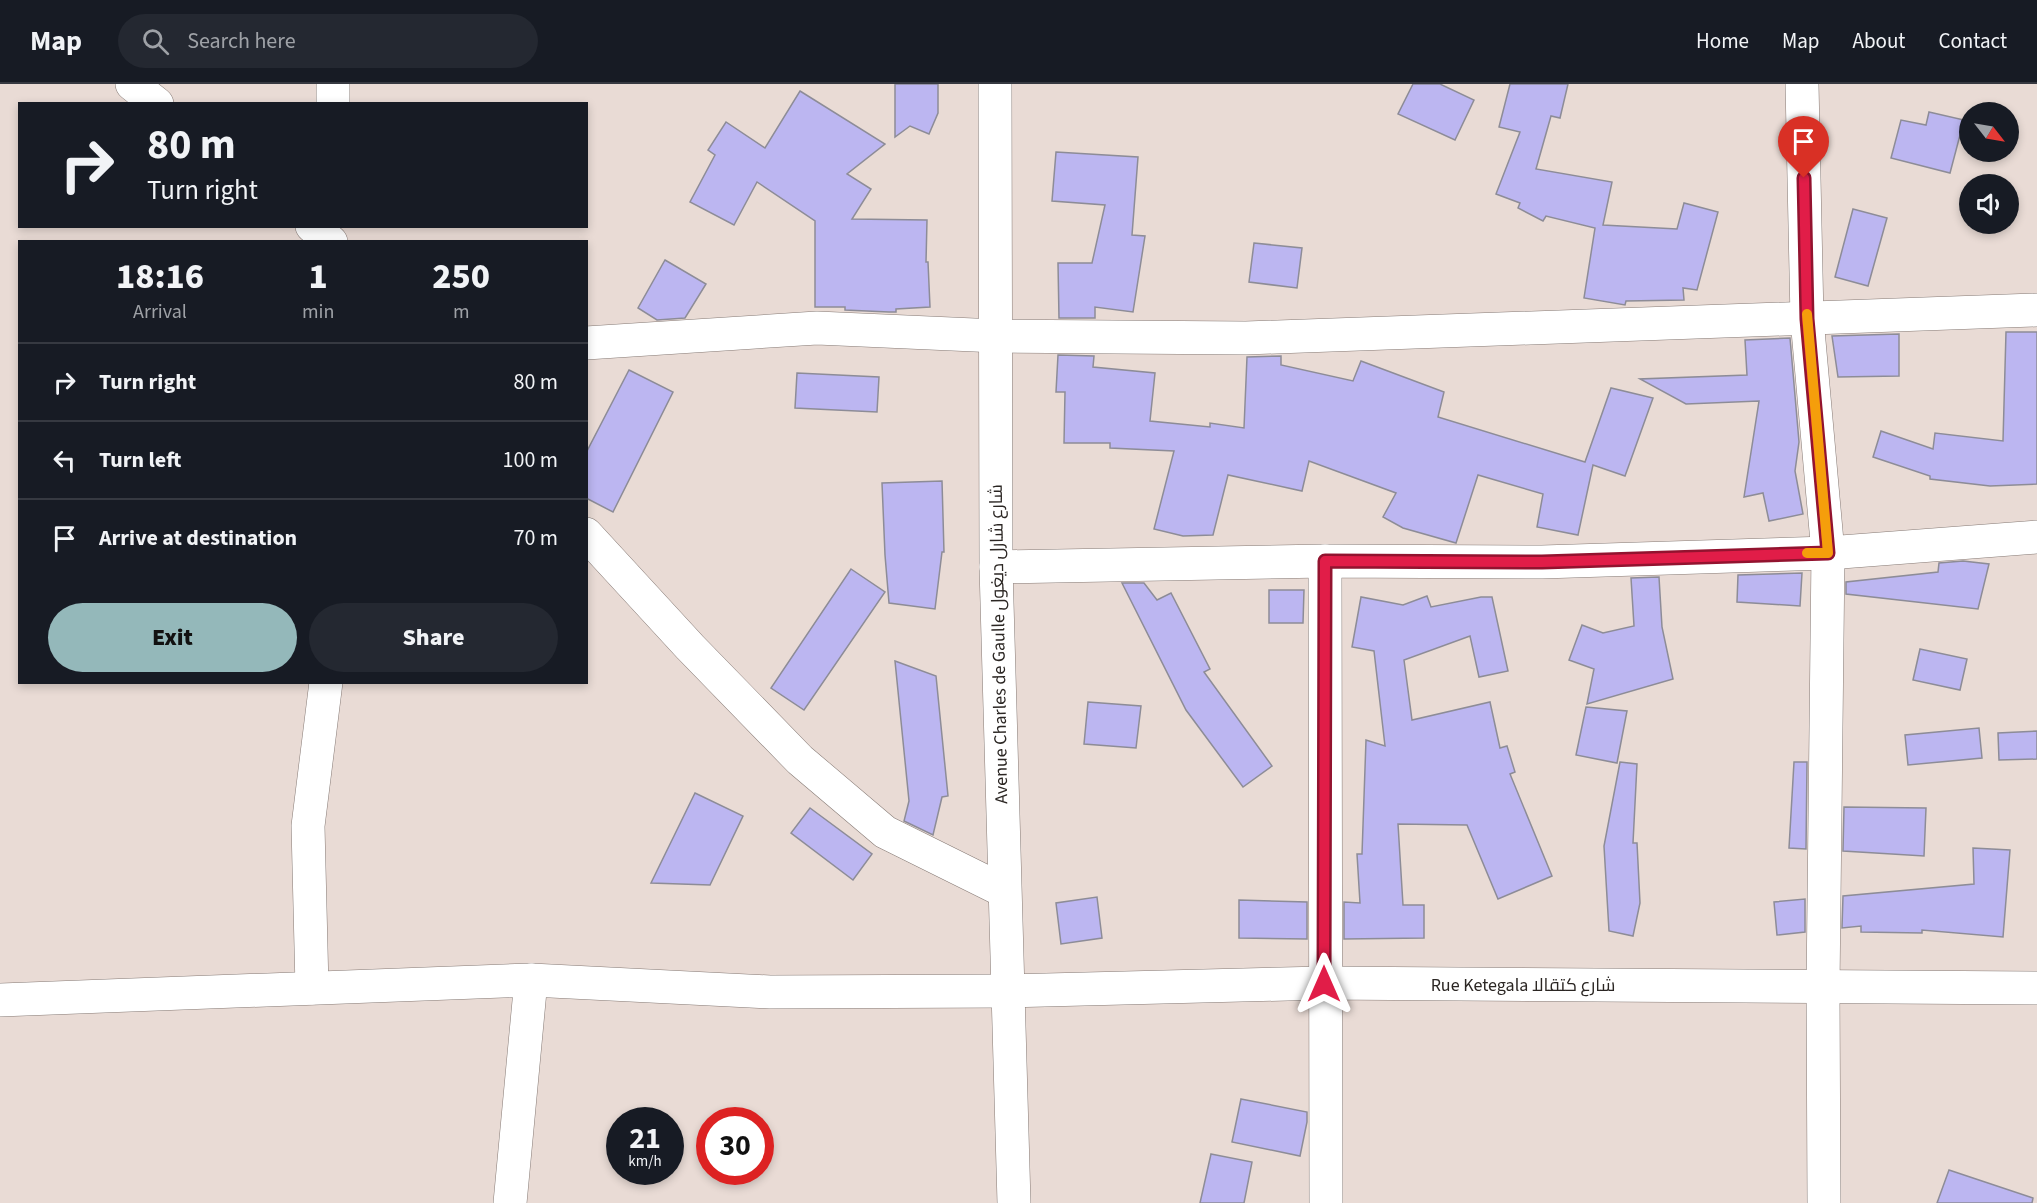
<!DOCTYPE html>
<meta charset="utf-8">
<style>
body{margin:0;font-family:"Source Sans 3",Cairo,sans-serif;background:#242831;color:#f1f3f6;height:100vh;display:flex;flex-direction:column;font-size:22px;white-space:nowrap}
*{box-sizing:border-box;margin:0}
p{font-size:20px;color:#9ea1a6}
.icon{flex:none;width:33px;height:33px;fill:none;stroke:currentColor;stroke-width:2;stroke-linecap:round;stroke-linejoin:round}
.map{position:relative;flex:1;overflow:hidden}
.drawer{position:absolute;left:18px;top:156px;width:570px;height:444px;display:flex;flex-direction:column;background:#171b24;border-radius:0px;box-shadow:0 3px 9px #0003}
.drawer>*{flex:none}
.hud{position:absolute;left:18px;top:18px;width:570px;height:126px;border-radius:0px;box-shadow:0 3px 9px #0003;background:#171b24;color:#f1f3f6;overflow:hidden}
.needle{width:39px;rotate:121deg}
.buttons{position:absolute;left:1959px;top:18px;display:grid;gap:12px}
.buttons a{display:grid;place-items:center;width:60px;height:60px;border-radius:50%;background:#171b24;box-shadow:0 3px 9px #0003;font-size:30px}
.speed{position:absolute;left:606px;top:1023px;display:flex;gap:12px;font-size:30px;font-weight:700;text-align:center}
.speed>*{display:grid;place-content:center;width:78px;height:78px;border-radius:50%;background:#171b24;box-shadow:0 3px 9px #0003;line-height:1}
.speed small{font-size:15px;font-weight:400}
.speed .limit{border:9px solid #d22;background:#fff;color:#111}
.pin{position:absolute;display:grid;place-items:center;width:51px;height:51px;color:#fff;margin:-62px -26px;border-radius:50% 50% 50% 0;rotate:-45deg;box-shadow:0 0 6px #0007}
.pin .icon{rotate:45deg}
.me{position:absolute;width:66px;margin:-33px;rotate:0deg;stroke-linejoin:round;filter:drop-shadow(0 0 4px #0008)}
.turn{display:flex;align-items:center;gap:21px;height:126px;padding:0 30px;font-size:27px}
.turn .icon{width:78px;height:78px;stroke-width:2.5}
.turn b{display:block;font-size:42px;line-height:51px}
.eta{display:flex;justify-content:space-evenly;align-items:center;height:102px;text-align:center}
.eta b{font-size:36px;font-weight:800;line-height:42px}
.primary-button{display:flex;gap:12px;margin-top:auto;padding:12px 30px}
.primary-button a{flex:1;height:69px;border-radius:36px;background:#94b8ba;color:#111;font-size:24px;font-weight:800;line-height:69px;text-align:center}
.primary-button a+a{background:#242831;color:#f1f3f6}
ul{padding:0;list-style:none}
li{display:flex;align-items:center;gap:18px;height:78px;padding:0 30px;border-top:2px solid #363941}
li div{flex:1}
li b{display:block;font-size:22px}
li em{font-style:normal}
header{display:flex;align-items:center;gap:36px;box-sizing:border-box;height:84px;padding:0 30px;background:#171b24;border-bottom:2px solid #363941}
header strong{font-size:28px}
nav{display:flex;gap:33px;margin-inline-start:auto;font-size:21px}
.search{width:420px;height:54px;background:#242831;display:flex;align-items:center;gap:15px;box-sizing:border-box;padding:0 21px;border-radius:33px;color:#9ea1a6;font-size:22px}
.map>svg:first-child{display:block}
</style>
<header>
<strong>Map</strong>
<div class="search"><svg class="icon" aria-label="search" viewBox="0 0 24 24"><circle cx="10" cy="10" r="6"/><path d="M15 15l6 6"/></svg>Search here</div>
<nav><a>Home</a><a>Map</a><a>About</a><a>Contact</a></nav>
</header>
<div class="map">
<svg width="2037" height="1119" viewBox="0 0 2037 1119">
<rect width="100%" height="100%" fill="#e9dbd5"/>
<g fill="#bcb6f1" stroke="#8d8c97" stroke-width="1.5">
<path d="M 895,0 L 938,0 L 938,29 L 929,50 L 910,42 L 895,53 Z"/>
<path d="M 1413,0 L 1440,0 L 1474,16 L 1455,56 L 1398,30 Z"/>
<path d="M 1510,0 L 1568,0 L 1560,34 L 1551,32 L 1536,85 L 1612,98 L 1603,141 L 1677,145 L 1684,119 L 1718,128 L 1697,206 L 1683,204 L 1684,216 L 1626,217 L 1625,221 L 1584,214 L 1595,144 L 1546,132 L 1543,137 L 1518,124 L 1520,119 L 1496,110 L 1520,48 L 1499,43 Z"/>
<path d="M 800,7 L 885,60 L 847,90 L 871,105 L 852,135 L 927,136 L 926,178 L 928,178 L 930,223 L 896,225 L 896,228 L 889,228 L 845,226 L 845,223 L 815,223 L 815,137 L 757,98 L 734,141 L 690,118 L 715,71 L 708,66 L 726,38 L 765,64 Z"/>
<path d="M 1929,28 L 1964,36 L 1950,89 L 1891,74 L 1901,36 L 1926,41 Z"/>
<path d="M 1056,68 L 1138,73 L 1132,151 L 1145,152 L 1133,228 L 1095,223 L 1095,234 L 1059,234 L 1058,179 L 1092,179 L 1105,121 L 1052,117 Z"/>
<path d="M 1853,125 L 1887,134 L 1868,202 L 1835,193 Z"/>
<path d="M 1254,159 L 1302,164 L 1297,204 L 1249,198 Z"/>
<path d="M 665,176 L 706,200 L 685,234 L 657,236 L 638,224 Z"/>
<path d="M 2006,248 L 2037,248 L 2037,400 L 1990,402 L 1930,395 L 1930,392 L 1873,373 L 1881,347 L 1933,365 L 1935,349 L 2003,357 Z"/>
<path d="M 1899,250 L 1899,292 L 1838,293 L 1832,252 Z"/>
<path d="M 1790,254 L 1799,358 L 1795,387 L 1803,430 L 1769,437 L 1763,409 L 1744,413 L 1759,317 L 1686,320 L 1640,295 L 1747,291 L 1745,256 Z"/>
<path d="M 1058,271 L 1094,272 L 1093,283 L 1155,289 L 1150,337 L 1210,343 L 1210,339 L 1244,344 L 1247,273 L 1281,272 L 1281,281 L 1353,297 L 1361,277 L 1444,308 L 1438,333 L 1585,378 L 1611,304 L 1653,314 L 1625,392 L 1593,381 L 1578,451 L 1537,443 L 1543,410 L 1478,391 L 1456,459 L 1403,444 L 1383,433 L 1396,409 L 1309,377 L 1302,407 L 1228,391 L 1213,451 L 1183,452 L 1154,445 L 1174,367 L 1110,364 L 1110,359 L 1064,359 L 1065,308 L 1056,308 Z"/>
<path d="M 629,286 L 673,308 L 613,428 L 586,414 L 586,369 Z"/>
<path d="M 797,289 L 879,293 L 877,328 L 795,324 Z"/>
<path d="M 942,397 L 944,468 L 942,468 L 935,525 L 889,519 L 885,471 L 882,399 Z"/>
<path d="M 1963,477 L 1989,480 L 1978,525 L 1846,510 L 1846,498 L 1938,488 L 1939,479 Z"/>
<path d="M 851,485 L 885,508 L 804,626 L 771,604 Z"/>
<path d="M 1802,489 L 1800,522 L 1737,518 L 1738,491 Z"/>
<path d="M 1659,493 L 1662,543 L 1673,595 L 1587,620 L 1594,585 L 1569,576 L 1582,541 L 1603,549 L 1634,542 L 1631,494 Z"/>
<path d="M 1122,499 L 1144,499 L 1157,516 L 1171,509 L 1210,585 L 1204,588 L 1272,682 L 1243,703 L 1186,626 Z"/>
<path d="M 1269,506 L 1304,506 L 1303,539 L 1269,539 Z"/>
<path d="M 1427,512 L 1431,523 L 1481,513 L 1492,513 L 1508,587 L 1479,593 L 1470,552 L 1404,576 L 1412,636 L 1490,618 L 1500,664 L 1507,662 L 1515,688 L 1510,690 L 1552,792 L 1498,815 L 1467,741 L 1398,740 L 1403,821 L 1424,821 L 1424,854 L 1344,855 L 1344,818 L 1360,819 L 1357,770 L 1362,770 L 1366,656 L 1385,662 L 1374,567 L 1352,563 L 1361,513 L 1403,521 Z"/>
<path d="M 1920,565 L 1967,575 L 1960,606 L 1913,596 Z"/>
<path d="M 895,577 L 936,592 L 948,712 L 942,713 L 933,751 L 904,737 L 909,717 Z"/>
<path d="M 1088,618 L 1141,622 L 1136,664 L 1084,660 Z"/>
<path d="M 1586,623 L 1627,627 L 1617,679 L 1576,671 Z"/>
<path d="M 1979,644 L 1982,674 L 1908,681 L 1905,651 Z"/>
<path d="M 2037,647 L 2037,675 L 1999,676 L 1998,649 Z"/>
<path d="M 1620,678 L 1637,680 L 1633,759 L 1637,759 L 1640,819 L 1633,852 L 1609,847 L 1604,762 Z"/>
<path d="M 1794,678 L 1807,678 L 1806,765 L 1789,764 Z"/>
<path d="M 695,709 L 743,732 L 710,801 L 651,799 Z"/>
<path d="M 1844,723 L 1926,724 L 1924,772 L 1843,767 Z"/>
<path d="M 810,724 L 872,770 L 853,796 L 791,749 Z"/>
<path d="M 1973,764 L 2010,766 L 2003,853 L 1922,846 L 1922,849 L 1861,848 L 1861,842 L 1842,844 L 1843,812 L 1974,800 Z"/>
<path d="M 1097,813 L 1102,854 L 1061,860 L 1056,819 Z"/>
<path d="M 1805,815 L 1805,848 L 1777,851 L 1774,818 Z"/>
<path d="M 1239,816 L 1307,818 L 1307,855 L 1239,854 Z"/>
<path d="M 1241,1015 L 1307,1028 L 1307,1038 L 1300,1072 L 1232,1058 Z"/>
<path d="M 1211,1070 L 1252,1078 L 1244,1119 L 1200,1119 Z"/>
<path d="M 1949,1086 L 2033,1114 L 2032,1119 L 1937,1119 Z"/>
</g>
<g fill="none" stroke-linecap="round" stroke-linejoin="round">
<g stroke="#867a75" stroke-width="34">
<g id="minor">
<path d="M 132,0 L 157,20"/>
<path d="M 995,0 L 996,483 L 1014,1119"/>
<path d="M 1802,0 L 1807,235 L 1828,469 L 1823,904 L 1824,1119"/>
<path d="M 333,20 L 333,0"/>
<path d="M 312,142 L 331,158"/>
<path d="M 586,259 L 817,244 L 997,252 L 1246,254 L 2037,226"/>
<path d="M 586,450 L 690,563 L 800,676 L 885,748 L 1004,807"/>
<path d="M 1325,477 L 1326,1119"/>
<path d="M 996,483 L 1325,477 L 1542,478 L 1828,469 L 2037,453"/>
<path d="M 312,904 L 308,742 L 326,598"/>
<path d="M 0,916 L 531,896 L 770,908 L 1009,907"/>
<path d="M 510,1119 L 531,896"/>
</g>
</g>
<g stroke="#867a75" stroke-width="34">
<path id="tertiary" d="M 1009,907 L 1324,899 L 2037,904"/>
</g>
<use href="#minor" stroke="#fff" stroke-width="33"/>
<use href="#tertiary" stroke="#fff" stroke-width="33"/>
</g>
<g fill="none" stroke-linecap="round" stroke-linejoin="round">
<g stroke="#92132f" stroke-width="15">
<path id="route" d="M 1324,900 L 1325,477 L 1542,478 L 1828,469 L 1807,235 L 1804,94"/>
</g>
<use href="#route" stroke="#e11d48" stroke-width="10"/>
<path stroke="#f59e0b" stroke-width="10" d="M 1807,230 L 1828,469 L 1807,469"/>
</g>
<g text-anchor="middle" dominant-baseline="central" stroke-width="4.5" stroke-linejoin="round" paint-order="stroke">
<g font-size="18" fill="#2b2623" stroke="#fff">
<text transform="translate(999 560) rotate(-91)">Avenue Charles de Gaulle شارع شارل ديغول</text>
<text x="1523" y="901">Rue Ketegala شارع كتقالا</text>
</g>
</g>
</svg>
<div class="buttons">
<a><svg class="needle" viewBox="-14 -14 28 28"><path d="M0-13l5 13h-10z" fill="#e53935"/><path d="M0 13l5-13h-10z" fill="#9ea1a6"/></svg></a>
<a><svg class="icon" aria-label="sound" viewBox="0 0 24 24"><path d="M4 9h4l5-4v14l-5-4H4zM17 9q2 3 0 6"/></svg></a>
</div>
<div class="speed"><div>21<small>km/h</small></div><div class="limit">30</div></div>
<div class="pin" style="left:1804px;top:94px;background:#d93025"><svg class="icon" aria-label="arrive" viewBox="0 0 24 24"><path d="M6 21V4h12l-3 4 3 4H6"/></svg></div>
<svg class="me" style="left:1324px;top:900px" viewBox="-20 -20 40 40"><path d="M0-17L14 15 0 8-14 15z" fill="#e11d48" stroke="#fff" stroke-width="4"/></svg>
<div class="hud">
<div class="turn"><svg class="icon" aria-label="right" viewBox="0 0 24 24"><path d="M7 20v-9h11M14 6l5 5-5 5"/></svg><div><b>80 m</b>Turn right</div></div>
</div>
<section class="drawer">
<div class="eta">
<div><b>18:16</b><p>Arrival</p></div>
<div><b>1</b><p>min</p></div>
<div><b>250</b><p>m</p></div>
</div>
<ul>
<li><svg class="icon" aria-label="right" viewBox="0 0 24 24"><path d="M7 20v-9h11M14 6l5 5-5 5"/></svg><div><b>Turn right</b></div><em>80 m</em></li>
<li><svg class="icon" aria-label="left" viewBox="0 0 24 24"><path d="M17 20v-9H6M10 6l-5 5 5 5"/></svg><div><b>Turn left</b></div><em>100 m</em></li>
<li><svg class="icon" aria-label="arrive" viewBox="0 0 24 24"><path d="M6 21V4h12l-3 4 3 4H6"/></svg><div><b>Arrive at destination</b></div><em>70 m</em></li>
</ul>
<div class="primary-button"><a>Exit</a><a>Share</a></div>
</section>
</div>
